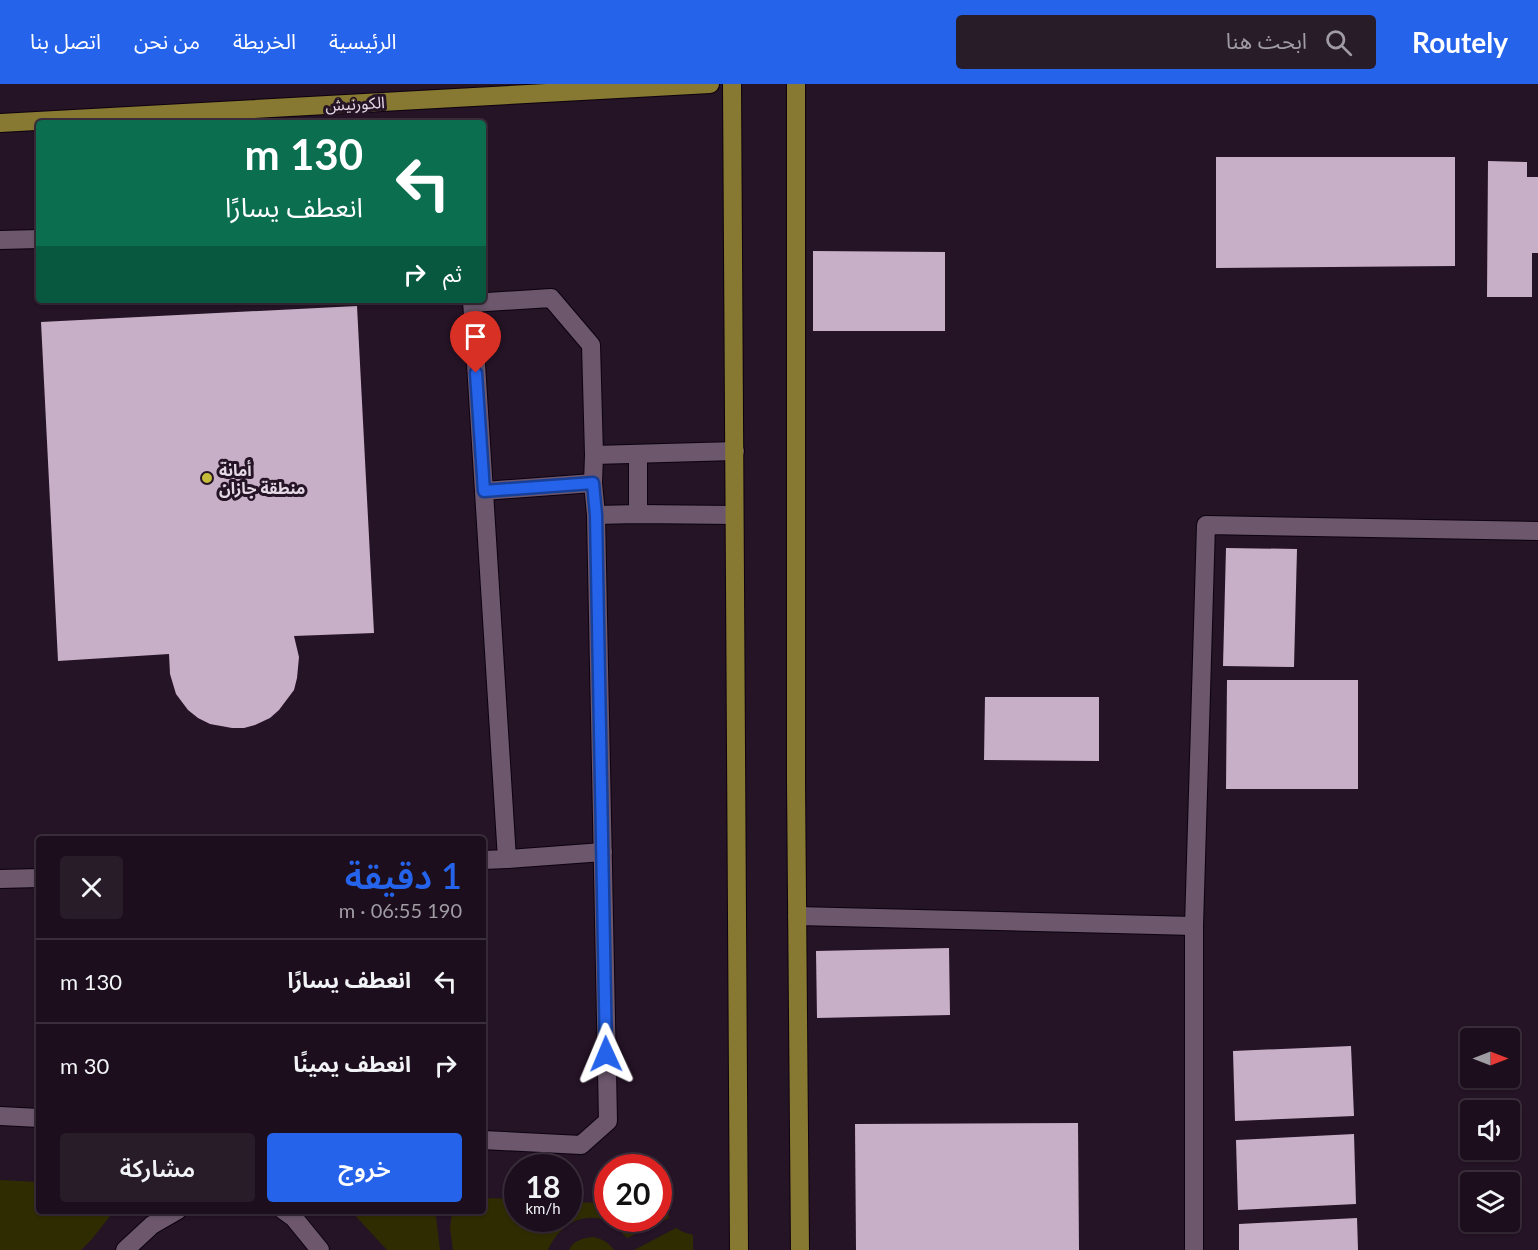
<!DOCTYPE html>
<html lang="ar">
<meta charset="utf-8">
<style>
body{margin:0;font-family:Lato,"Noto Sans Arabic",sans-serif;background:#291c29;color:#f1f3f6;direction:rtl;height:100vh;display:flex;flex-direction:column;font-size:22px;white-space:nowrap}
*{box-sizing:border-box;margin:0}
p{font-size:20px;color:#a09ca3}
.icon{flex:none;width:33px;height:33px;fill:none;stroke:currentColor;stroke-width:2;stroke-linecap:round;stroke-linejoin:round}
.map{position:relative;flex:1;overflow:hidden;direction:ltr}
.drawer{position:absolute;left:36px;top:752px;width:450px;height:378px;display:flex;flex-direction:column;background:#1c0e1c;border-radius:6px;box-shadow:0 2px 4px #0004,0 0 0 2px #3a2e3b;direction:rtl}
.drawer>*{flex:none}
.banner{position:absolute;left:36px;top:36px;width:450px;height:183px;border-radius:6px;box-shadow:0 2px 4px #0004,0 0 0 2px #3a2e3b;direction:rtl;background:#0b6e4f;color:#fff;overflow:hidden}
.needle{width:39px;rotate:90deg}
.tools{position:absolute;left:1460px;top:944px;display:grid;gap:12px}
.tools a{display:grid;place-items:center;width:60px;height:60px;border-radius:6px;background:#1c0e1c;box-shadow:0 2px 4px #0004,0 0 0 2px #3a2e3b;font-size:30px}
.speed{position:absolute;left:504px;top:1070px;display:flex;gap:12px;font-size:30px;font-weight:700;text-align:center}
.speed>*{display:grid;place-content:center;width:78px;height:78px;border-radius:50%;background:#1c0e1c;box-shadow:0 2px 4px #0004,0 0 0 2px #3a2e3b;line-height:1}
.speed small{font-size:15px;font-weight:400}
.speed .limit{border:9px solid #d22;background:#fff;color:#111}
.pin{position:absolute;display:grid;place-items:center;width:51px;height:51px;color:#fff;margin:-62px -26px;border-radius:50% 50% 50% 0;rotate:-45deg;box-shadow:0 0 6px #0007}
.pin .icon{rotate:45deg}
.me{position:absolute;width:66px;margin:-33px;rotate:359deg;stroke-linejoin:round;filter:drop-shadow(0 0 4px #0008)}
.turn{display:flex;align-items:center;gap:21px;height:126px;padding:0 24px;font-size:27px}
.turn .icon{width:78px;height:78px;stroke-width:2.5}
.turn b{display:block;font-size:42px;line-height:51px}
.then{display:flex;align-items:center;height:57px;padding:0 24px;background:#0003;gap:12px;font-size:22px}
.round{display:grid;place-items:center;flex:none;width:63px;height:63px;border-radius:6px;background:#291c29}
.headline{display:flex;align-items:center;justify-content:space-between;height:102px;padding:0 24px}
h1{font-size:36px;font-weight:600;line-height:45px;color:#2563eb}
.button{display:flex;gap:12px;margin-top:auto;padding:12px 24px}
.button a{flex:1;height:69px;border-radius:6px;background:#2563eb;color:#fff;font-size:24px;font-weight:600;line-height:69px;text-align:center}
.button a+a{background:#291c29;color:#f1f3f6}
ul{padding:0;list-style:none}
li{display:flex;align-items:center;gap:18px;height:84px;padding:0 24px;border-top:2px solid #3a2e3b}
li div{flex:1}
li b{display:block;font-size:22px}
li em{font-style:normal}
header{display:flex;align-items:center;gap:36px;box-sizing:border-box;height:84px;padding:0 30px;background:#2563eb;color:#fff}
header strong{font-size:28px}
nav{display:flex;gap:33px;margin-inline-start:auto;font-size:21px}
.search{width:420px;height:54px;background:#291c29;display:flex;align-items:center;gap:15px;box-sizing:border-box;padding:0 21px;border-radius:6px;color:#a09ca3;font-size:22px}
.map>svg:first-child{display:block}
</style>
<header>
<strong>Routely</strong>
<div class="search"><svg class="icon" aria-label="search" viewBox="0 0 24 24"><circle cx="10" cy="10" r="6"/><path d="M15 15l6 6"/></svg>ابحث هنا</div>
<nav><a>الرئيسية</a><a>الخريطة</a><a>من نحن</a><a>اتصل بنا</a></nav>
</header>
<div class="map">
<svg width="1538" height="1166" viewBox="0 0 1538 1166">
<rect width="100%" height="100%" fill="#251326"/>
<g fill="#302c01">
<path d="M 0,1096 L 39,1098 L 39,1126 L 114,1127 L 92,1155 L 81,1166 L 0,1166 Z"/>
<path d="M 483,1114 L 517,1115 L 518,1134 L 568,1134 L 569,1118 L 607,1119 L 608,1134 L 658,1134 L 659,1121 L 667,1122 L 669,1134 L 627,1154 C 621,1148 617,1141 609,1137 C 605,1135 600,1135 596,1134 C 574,1131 556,1147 548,1166 L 453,1166 L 450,1144 L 452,1127 L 483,1126 Z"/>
<path d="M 351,1127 L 437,1127 L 436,1132 L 440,1166 L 387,1166 Z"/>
<path d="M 676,1144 L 683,1148 L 693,1151 L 693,1166 L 634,1166 Z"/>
<path d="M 593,1153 C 603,1155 608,1158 614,1166 L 569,1166 C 574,1156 583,1154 593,1153 Z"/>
</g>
<g fill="#c7afc8">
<path d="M 1216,73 L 1455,73 L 1455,182 L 1216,184 Z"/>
<path d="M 1488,77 L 1527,78 L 1527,93 L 1538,93 L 1538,169 L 1532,169 L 1532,213 L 1487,213 Z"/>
<path d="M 813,167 L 945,168 L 945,247 L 813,247 Z"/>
<path d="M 357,222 L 374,549 L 294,552 L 299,573 L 297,594 L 294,606 L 279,626 L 270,634 L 255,641 L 244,644 L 232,644 L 210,640 L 198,634 L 188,626 L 176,610 L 170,590 L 169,570 L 58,577 L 41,238 Z"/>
<path d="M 1226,464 L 1297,465 L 1294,583 L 1223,582 Z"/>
<path d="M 1227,596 L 1358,596 L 1358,705 L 1226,705 Z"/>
<path d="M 985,613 L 1099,613 L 1099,677 L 984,676 Z"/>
<path d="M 949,864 L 950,931 L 817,934 L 816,867 Z"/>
<path d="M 1351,962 L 1354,1032 L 1235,1037 L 1233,967 Z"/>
<path d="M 1078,1039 L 1079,1166 L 856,1166 L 855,1040 Z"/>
<path d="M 1354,1050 L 1356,1120 L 1238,1126 L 1236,1056 Z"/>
<path d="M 1357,1134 L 1358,1166 L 1239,1166 L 1239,1140 Z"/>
</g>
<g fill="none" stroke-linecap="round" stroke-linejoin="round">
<g stroke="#0d020f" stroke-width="20">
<g id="minor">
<path d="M 0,156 L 39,155"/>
<path d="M 472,216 L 507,775 L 483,776"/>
<path d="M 472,219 L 551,214 L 591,261 L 594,371 L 593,399 L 596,431 L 608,1037 L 581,1061 L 483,1056"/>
<path d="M 638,370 L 638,430"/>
<path d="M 594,371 L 735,367"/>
<path d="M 484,407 L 593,399"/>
<path d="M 596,431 L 638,430 L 734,431"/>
<path d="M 507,775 L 603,768"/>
<path d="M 0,795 L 39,794"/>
<path d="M 797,832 L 1194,842"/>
<path d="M 0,1032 L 39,1034"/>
<path d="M 283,1126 L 294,1134 L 320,1166"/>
<path d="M 125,1166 L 152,1141 L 178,1126"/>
<path d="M 1194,1166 L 1194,842 L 1206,441 L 1538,447"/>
</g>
</g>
<g stroke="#0d020f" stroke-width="20">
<g id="major">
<path d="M 732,0 L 739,1166"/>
<path d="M 796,0 L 796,697 L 800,1166"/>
<path d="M 0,39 L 710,0"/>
</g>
</g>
<use href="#minor" stroke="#6c576d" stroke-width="18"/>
<use href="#major" stroke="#877932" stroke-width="18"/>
</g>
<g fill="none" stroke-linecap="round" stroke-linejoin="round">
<g stroke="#184099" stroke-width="15">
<path id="route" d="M 476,289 L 484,407 L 593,399 L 596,431 L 606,970"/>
</g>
<use href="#route" stroke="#2563eb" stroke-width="10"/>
</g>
<circle fill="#c6bc3c" stroke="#251326" stroke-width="2" cx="207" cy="394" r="6"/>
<g text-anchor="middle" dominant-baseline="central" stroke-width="6" stroke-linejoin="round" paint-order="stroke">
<g font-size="16" fill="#e5d9e6" stroke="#251326">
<text transform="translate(355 19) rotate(-3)">الكورنيش</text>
</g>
<g font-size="16" font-weight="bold" fill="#e5d9e6" stroke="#251326" text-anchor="start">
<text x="219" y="385">أمانة<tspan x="219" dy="18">منطقة جازان</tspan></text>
</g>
</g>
</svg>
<div class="tools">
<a><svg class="needle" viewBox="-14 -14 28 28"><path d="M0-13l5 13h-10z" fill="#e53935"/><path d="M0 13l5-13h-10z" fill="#a09ca3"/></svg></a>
<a><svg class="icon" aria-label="sound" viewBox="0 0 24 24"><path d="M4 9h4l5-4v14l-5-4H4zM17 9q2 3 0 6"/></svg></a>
<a><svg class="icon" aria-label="layers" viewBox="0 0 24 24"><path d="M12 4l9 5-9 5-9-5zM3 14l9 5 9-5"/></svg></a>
</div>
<div class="speed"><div>18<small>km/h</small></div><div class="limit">20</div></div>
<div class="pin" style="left:476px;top:289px;background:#d93025"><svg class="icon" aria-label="arrive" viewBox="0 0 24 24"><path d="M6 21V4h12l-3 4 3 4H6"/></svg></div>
<svg class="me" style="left:606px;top:970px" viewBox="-20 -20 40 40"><path d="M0-17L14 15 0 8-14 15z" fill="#2563eb" stroke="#fff" stroke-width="4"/></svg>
<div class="banner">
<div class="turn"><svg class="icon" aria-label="left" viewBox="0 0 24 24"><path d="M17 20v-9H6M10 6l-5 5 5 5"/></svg><div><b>130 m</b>انعطف يسارًا</div></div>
<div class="then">ثم<svg class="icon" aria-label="right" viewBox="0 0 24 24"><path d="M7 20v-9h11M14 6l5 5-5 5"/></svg></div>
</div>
<section class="drawer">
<div class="headline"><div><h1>1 دقيقة</h1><p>190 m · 06:55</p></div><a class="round"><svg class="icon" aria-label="close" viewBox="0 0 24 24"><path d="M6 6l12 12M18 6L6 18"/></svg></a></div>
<ul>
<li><svg class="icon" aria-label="left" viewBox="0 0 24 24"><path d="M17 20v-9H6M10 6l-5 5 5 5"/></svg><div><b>انعطف يسارًا</b></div><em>130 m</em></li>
<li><svg class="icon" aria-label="right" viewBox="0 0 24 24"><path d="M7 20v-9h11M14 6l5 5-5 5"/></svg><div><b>انعطف يمينًا</b></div><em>30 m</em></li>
</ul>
<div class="button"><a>خروج</a><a>مشاركة</a></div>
</section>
</div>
